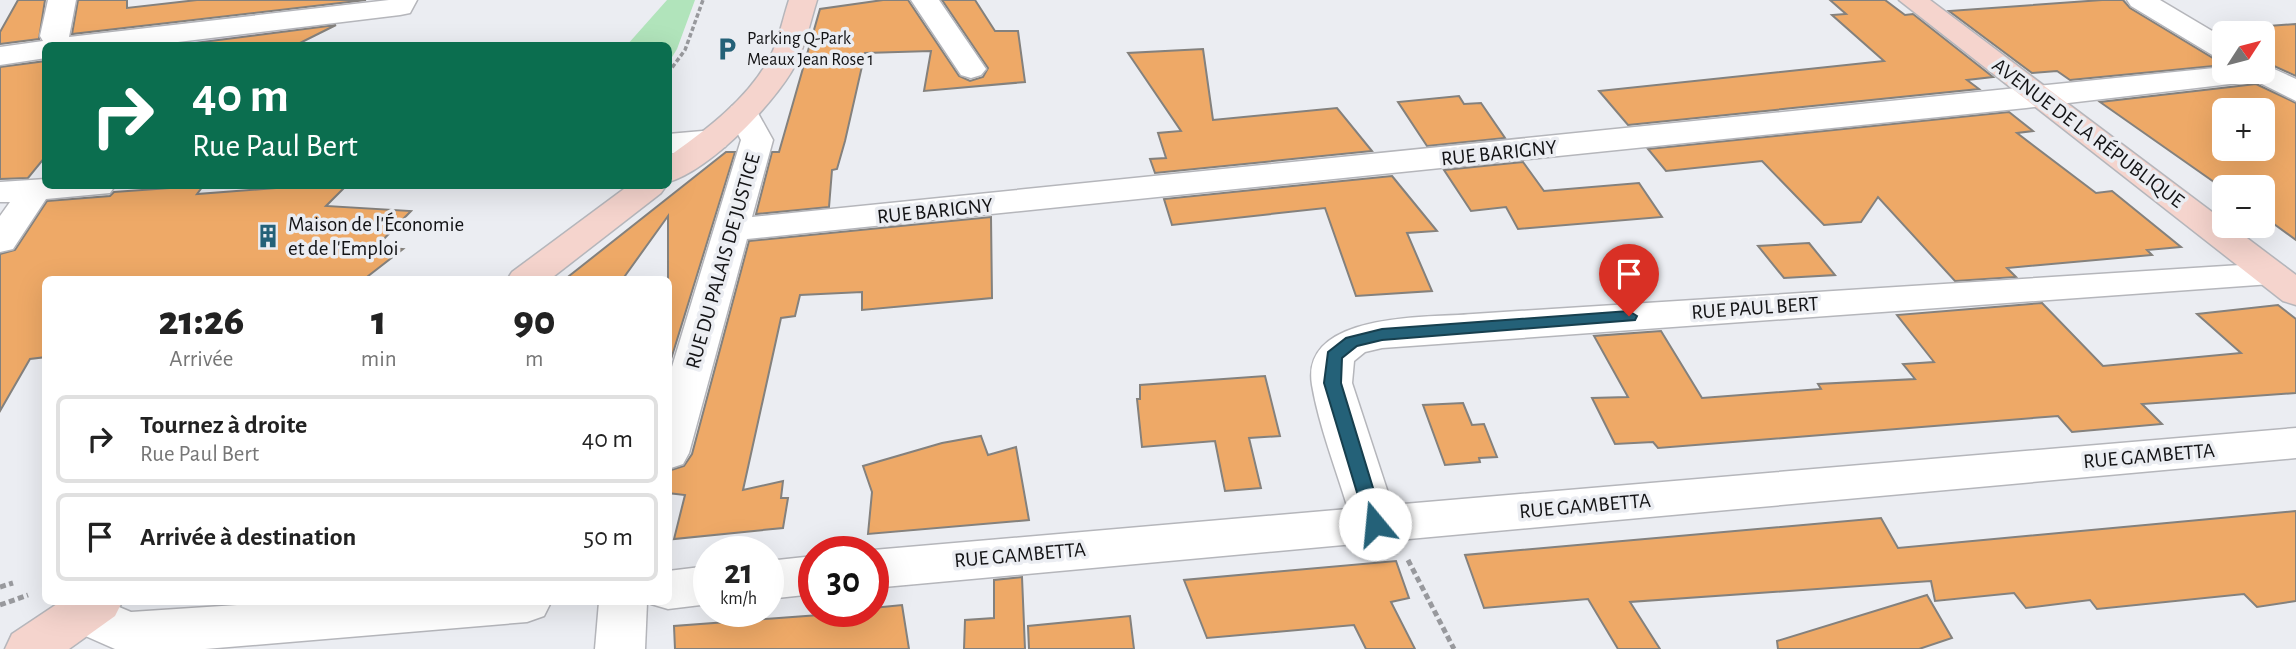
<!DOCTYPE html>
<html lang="fr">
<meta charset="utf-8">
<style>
body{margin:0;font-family:"Alegreya Sans",sans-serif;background:#f6f6f6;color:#222;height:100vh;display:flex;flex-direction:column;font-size:26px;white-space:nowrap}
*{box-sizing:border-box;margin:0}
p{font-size:23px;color:#767676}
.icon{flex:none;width:38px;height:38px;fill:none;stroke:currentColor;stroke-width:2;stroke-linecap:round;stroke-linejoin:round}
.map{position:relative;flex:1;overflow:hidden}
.side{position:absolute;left:42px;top:276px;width:630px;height:329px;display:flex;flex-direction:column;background:#fff;border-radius:10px;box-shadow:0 7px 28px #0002}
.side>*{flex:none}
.hud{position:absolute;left:42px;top:42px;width:630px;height:147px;border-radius:10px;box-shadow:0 7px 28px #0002;background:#0b6e4f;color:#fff;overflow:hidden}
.needle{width:46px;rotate:54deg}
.fabs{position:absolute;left:2212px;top:21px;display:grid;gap:14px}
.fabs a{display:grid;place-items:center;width:63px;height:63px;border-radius:10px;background:#fff;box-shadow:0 7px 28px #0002;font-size:35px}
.speed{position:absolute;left:693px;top:536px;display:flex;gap:14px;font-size:35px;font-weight:700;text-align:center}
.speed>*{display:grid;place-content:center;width:91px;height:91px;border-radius:50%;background:#fff;box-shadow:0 7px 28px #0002;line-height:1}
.speed small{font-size:18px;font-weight:400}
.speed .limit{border:10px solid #d22;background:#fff;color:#111}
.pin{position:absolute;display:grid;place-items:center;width:60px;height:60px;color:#fff;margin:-72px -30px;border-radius:50% 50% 50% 0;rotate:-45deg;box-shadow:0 0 7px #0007}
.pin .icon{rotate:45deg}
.me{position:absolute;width:77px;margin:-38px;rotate:343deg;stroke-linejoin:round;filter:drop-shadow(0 0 5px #0008)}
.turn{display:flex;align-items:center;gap:24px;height:147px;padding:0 35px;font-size:32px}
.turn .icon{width:91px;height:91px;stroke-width:2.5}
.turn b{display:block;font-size:49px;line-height:60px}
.eta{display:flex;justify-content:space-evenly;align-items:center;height:119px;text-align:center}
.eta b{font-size:42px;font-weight:800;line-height:49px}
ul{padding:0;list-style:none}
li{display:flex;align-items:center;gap:21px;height:88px;margin:0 14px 10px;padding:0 21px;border:4px solid #e0e0e0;border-radius:10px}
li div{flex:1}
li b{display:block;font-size:26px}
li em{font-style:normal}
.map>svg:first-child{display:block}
</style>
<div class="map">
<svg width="2296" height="649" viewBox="0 0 2296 649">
<rect width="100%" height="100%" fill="#ebedf2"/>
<path fill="#e6dff5" d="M 319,25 L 317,36 L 307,37 L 303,45 L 132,46 Z"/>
<path fill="#b1e4bb" d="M 667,0 L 695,0 L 677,49 L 669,62 L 668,46 L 627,45 Z"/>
<g fill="#eea967" stroke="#84817d" stroke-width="2" fill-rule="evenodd">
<path d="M 18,0 L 45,0 L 39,39 L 0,44 L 0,32 Z"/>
<path d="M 78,0 L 127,0 L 127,8 L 197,0 L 366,0 L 72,34 Z"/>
<path d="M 883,0 L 908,0 L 959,76 L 970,81 L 983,77 L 988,68 L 942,0 L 975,0 L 995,31 L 1018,31 L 1025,82 L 924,91 L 931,51 L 865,53 L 845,141 L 837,169 L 832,170 L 829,207 L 756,214 L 772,152 L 779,152 L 820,9 Z"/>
<path d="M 1830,0 L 1885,0 L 1905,15 L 1913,14 L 1993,77 L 1967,80 L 1979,89 L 1628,125 L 1599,91 L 1884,61 L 1832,15 L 1846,14 Z"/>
<path d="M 2102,0 L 2123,0 L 2130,8 L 2213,58 L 2224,61 L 2224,65 L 2070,80 L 2057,71 L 2032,73 L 1949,11 Z"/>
<path d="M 2296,24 L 2296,76 L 2263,61 L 2263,33 L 2224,35 L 2215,30 Z"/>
<path d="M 336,25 L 294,46 L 171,46 Z"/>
<path d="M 1203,49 L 1213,120 L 1337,108 L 1372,151 L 1155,173 L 1150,159 L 1166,158 L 1158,133 L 1181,131 L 1128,53 Z"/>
<path d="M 46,61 L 46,156 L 28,178 L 0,179 L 0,67 Z"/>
<path d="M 2256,84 L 2296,103 L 2296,240 L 2263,216 L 2263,187 L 2224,189 L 2100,102 ZM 2224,110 L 2263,110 L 2263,149 L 2224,149 Z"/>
<path d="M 1459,96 L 1464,104 L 1481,103 L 1505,138 L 1427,146 L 1398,102 Z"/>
<path d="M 2009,112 L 2033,131 L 2017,133 L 2096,193 L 2112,191 L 2181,247 L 2147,250 L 2152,255 L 2007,268 L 2016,277 L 1955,281 L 1878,197 L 1861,222 L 1824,225 L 1762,161 L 1666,171 L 1648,149 Z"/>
<path d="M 726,152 L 735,152 L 668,369 L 668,216 L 622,280 L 564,280 Z"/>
<path d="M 1523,162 L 1544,191 L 1639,183 L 1662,217 L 1518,229 L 1506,207 L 1471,211 L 1444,170 Z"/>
<path d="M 1392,176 L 1437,231 L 1407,233 L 1432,291 L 1356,296 L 1325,208 L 1172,225 L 1164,199 Z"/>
<path d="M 198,186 L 203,186 L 197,194 L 302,186 L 346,186 L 326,206 L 411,211 L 376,247 L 403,249 L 363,280 L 46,280 L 46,357 L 30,359 L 0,411 L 0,254 L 15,250 L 47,201 L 110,196 L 114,192 Z"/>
<path d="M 991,217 L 992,298 L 862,310 L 862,292 L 800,295 L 795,316 L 781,318 L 743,490 L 783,481 L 781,498 L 788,498 L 783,528 L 674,539 L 685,495 L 668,493 L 668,471 L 684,466 L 692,454 L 749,241 Z"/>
<path d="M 1809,243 L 1835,275 L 1784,278 L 1758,246 Z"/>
<path d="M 2042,303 L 2103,366 L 2241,353 L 2197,314 L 2278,305 L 2296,319 L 2296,393 L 2142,404 L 2162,424 L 2072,432 L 2058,416 L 1658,448 L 1653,442 L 1615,444 L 1592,398 L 1628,397 L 1594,336 L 1661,331 L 1702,398 L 1821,389 L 1818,384 L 1915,379 L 1903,364 L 1934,362 L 1897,315 Z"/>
<path d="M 1265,376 L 1280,436 L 1249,438 L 1261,488 L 1225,491 L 1215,441 L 1142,447 L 1137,399 L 1140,399 L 1140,385 Z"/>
<path d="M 1463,403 L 1472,425 L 1484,424 L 1497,457 L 1479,458 L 1480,462 L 1445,465 L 1423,405 Z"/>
<path d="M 981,436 L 988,455 L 1016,447 L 1029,520 L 868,534 L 872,492 L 863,466 L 942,443 Z"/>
<path d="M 2296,511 L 2296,601 L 2257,607 L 2244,594 L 2097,609 L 2090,600 L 2026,608 L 2014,593 L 1935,601 L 1931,581 L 1630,602 L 1660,649 L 1618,649 L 1588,599 L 1484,608 L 1465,555 L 1881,518 L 1898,548 Z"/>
<path d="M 1396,561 L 1409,598 L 1391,602 L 1415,649 L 1366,649 L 1354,625 L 1207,638 L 1184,580 Z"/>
<path d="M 1022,577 L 1025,649 L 964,649 L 965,620 L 994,618 L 994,580 Z"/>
<path d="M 1927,595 L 1952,638 L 1919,649 L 1778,649 L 1777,641 Z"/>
<path d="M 902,605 L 909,649 L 675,649 L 674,626 L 873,611 L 873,608 Z"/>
<path d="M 1130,616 L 1134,649 L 1029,649 L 1028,626 Z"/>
</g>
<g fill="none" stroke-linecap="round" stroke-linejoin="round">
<g stroke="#b5b6bb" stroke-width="3">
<g id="street">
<path d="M 48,0 L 76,0 L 69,37 L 389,0 L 417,0 L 410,13 L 400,15 L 145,46 L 46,46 L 46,58 L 0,65 L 0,47 L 43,41 L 40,36 Z"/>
<path d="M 911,0 L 939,0 L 986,69 L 981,75 L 971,78 L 961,75 Z"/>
<path d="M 2127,0 L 2160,0 L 2224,38 L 2224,59 L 2214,56 L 2131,6 Z"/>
<path d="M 2263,64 L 2296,79 L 2296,101 L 2256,81 L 2026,108 L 747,239 L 689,453 L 683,464 L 668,469 L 668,380 L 741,140 L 727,113 L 732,106 L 743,104 L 754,106 L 773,140 L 752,217 L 2224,67 L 2224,72 L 2263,72 Z"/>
<path d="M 714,130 L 725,133 L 730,140 L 725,147 L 668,154 L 668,134 Z"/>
<path d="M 46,179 L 46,186 L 115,186 L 110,193 L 46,199 L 13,249 L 0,252 L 0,216 L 10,202 L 0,202 L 0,182 Z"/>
<path d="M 2272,263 L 2285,267 L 2290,275 L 2285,283 L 1382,348 L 1365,352 L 1354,361 L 1352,383 L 1392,505 L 2296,428 L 2296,458 L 873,588 L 873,551 L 870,551 L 873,550 L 1348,509 C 1336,469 1319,426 1312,385 C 1300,312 1426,318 1473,314 Z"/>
<path d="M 814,556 L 814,594 L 768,599 L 768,561 Z"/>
<path d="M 709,566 L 709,604 L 668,609 L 651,604 L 668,602 L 668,571 Z"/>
<path d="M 63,602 L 107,602 L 131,612 L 281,602 L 551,602 L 544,616 L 527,622 L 205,649 L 115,649 L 65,627 L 58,613 Z"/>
<path d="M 599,602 L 647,602 L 645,649 L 595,649 Z"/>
</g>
</g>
<g stroke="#b5b6bb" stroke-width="3">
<g id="secondary">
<path d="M 789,0 L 817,0 C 811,19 807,39 799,57 C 784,95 709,172 668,182 L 668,157 C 705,131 749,98 770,57 C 779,40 783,18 789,0 Z"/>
<path d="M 1899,0 L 1930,0 L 2224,221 L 2224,226 L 2231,226 L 2296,275 L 2296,305 L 2283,301 Z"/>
<path d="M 628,186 L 666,186 L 661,193 L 549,280 L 507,280 L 512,272 Z"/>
<path d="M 60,602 L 122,602 L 115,616 L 69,649 L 5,649 L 12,634 Z"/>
</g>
</g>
<path stroke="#98999d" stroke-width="3.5" stroke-dasharray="4.5 2.5" stroke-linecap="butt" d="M 668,73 L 685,50 L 703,0"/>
<g stroke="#98999d" stroke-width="5" stroke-dasharray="6 3.5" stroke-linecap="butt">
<path d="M 1408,560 L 1454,649"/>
<path d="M 0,587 L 13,583"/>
<path d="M 0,605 L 28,595"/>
</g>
<use href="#street" fill="#fff" fill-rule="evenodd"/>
<use href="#secondary" fill="#f5d4cd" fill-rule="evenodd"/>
</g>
<path fill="#246178" stroke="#173f4e" stroke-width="2" d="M 1629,311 L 1637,316 L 1635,320 L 1382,340 L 1357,346 L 1342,358 L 1341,383 L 1384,524 L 1375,531 L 1368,529 L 1324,383 L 1328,352 L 1346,338 L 1382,329 Z"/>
<defs>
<g id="parking-bare" transform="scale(1.89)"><path d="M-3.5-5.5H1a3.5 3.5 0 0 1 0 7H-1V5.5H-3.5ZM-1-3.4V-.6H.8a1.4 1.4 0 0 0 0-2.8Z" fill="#246178" stroke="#ebedf2" stroke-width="2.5" paint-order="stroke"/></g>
<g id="building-bare" transform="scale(1.89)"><path d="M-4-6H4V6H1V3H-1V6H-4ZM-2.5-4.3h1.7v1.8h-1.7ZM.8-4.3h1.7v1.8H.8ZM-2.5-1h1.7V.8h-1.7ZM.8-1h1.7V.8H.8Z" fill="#246178" stroke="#ebedf2" stroke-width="2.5" paint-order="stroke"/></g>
</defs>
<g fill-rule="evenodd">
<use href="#parking-bare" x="727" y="49"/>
<use href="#building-bare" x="268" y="236"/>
</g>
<g text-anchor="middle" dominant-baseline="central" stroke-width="7" stroke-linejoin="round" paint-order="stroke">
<g font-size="18" fill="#131315" stroke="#ebedf2" text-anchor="start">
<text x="747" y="39">Parking Q-Park<tspan x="747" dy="21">Meaux Jean Rose 1</tspan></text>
</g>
<g font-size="21" fill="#131315" stroke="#ebedf2">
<text transform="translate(2088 133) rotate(37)">AVENUE DE LA RÉPUBLIQUE</text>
<text transform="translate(1499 153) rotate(-6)">RUE BARIGNY</text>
<text transform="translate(935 211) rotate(-6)">RUE BARIGNY</text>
<text transform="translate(723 261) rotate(-74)">RUE DU PALAIS DE JUSTICE</text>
<text transform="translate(1755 308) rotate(-4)">RUE PAUL BERT</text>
<text transform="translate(2149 456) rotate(-5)">RUE GAMBETTA</text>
<text transform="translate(1585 506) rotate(-5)">RUE GAMBETTA</text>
<text transform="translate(1020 555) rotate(-5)">RUE GAMBETTA</text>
</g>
<g font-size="21" fill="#131315" stroke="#ebedf2" text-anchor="start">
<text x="288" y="224">Maison de l'Économie<tspan x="288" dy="24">et de l'Emploi</tspan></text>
</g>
</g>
</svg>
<div class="fabs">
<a><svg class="needle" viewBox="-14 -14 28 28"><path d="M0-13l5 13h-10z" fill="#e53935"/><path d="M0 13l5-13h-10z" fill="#767676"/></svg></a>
<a>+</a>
<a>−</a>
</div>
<div class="speed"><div>21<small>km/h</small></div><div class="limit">30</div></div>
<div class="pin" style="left:1629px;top:316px;background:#d93025"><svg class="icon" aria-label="arrive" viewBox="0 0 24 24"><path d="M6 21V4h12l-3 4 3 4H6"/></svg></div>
<svg class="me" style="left:1375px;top:524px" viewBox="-20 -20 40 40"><circle r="19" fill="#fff"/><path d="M0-13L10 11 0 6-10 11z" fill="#246178"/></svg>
<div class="hud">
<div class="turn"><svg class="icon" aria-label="right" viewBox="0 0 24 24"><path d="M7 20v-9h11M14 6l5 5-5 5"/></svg><div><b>40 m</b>Rue Paul Bert</div></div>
</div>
<section class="side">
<div class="eta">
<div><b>21:26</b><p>Arrivée</p></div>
<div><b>1</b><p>min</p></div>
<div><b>90</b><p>m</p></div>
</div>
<ul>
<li><svg class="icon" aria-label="right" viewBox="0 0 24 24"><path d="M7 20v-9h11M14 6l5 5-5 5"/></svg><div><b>Tournez à droite</b><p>Rue Paul Bert</p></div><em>40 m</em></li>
<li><svg class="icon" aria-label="arrive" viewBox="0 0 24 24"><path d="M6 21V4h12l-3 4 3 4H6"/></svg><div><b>Arrivée à destination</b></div><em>50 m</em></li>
</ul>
</section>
</div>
